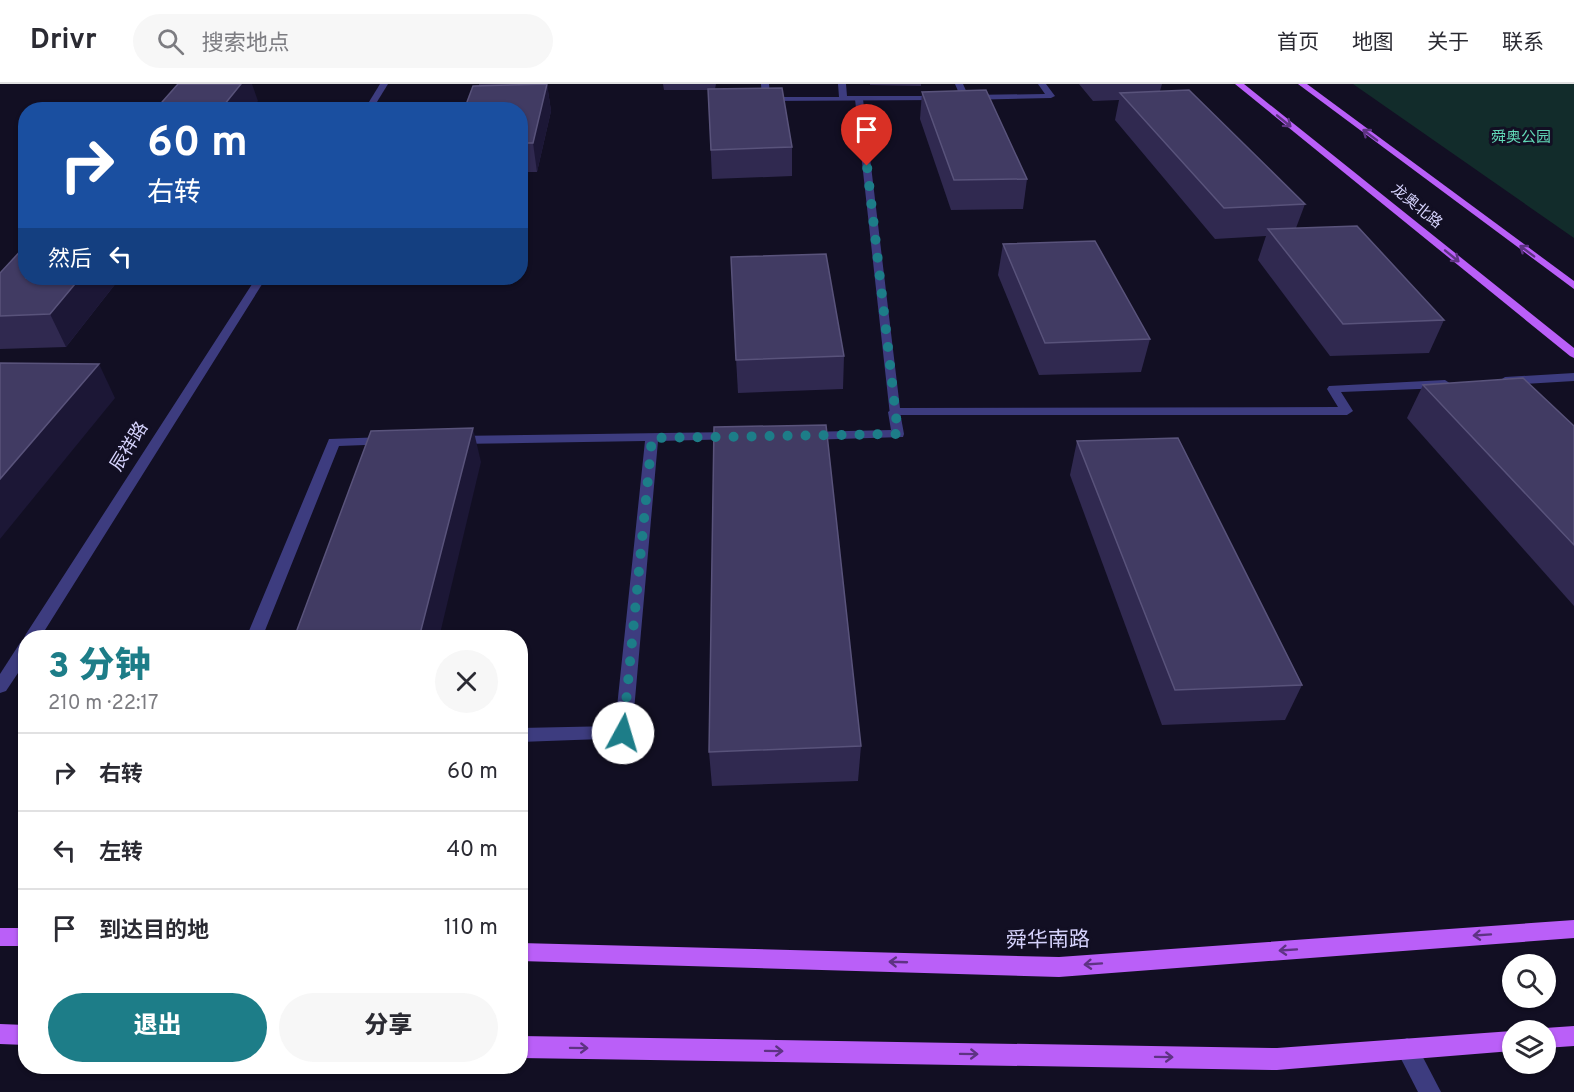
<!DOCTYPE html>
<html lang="zh">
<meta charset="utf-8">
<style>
body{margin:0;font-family:Overpass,"Noto Sans SC",sans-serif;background:#f7f7f7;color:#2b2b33;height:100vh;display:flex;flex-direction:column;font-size:22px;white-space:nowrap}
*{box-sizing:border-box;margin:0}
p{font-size:20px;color:#7c7c81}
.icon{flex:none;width:33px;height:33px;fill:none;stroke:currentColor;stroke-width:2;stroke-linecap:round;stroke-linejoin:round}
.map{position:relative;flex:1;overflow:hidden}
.panel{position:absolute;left:18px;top:546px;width:510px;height:444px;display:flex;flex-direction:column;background:#fff;border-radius:24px;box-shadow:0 2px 4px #0004}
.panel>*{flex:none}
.hud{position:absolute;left:18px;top:18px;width:510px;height:183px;border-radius:24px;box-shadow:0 2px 4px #0004;background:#1a4fa0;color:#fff;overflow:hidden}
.tools{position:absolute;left:1502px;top:870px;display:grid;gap:12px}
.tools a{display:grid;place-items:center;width:54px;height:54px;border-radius:50%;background:#fff;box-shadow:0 2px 4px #0004;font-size:30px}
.pin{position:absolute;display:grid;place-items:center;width:51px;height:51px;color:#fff;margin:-62px -26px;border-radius:50% 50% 50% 0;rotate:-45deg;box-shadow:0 0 6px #0007}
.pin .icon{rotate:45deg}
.me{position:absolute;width:66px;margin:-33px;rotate:6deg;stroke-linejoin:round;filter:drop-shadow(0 0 4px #0008)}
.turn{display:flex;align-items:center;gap:21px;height:126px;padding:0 30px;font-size:27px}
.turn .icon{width:78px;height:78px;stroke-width:2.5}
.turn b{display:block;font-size:42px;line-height:51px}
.then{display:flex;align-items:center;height:57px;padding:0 30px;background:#0003;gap:12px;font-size:22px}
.round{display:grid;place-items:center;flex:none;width:63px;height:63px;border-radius:32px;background:#f7f7f7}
.headline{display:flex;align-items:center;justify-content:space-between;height:102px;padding:0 30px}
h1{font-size:36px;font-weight:800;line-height:45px;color:#1d7d88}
.primary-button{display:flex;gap:12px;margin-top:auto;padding:12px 30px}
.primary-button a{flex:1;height:69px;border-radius:36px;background:#1d7d88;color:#fff;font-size:24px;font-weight:800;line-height:69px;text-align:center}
.primary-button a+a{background:#f7f7f7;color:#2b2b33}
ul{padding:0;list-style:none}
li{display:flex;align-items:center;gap:18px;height:78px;padding:0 30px;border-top:2px solid #e1e1e2}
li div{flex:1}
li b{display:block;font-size:22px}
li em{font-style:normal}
header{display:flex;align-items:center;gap:36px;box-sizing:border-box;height:84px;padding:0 30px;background:#fff;border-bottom:2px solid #e1e1e2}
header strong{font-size:28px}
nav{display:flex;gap:33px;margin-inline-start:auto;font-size:21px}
.search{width:420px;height:54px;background:#f7f7f7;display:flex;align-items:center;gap:15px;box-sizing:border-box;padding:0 21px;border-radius:33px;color:#7c7c81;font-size:22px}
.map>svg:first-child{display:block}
</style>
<header>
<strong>Drivr</strong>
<div class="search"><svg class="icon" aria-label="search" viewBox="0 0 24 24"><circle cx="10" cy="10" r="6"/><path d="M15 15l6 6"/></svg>搜索地点</div>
<nav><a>首页</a><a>地图</a><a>关于</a><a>联系</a></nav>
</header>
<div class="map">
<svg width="1574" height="1008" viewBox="0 0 1574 1008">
<rect width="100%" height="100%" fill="#120f23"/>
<path fill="#122c2b" d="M 1353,0 L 1574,0 L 1574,154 Z"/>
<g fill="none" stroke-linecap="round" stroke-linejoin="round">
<g fill="#3d3c7f" fill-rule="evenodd">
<path d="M 761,0 L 769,0 L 770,13 L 839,13 L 838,0 L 846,0 L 847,12 L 940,12 L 944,14 L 940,16 L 766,17 L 762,15 Z"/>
<path d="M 955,0 L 963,0 L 968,11 L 1045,10 L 1038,0 L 1046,0 L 1055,12 L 1051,14 L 965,16 L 961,14 Z"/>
<path d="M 894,324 L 900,328 L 904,350 L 903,353 L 806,356 L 800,352 L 806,348 L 891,346 L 888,328 Z"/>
<path d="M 734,348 L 740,352 L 739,355 L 658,357 L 632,649 L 629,654 L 520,658 L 520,644 L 615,642 L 645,357 L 455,360 L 449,356 L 455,352 Z"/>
<path d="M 386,353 L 392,357 L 391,360 L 339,362 L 262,554 L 246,554 L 329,355 Z"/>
<path d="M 1407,954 L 1415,958 L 1441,1008 L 1418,1008 L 1396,965 L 1399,958 Z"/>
</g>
<g fill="#3d3c7f" fill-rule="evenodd">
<path d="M 380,0 L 388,0 L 372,26 L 364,26 Z"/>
<path d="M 859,13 L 863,15 L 900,324 L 1338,323 L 1327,305 L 1329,302 L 1445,296 L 1451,300 L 1445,304 L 1341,308 L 1353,327 L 1347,331 L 890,331 L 855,15 Z"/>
<path d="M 256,194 L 266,194 L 40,554 L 26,554 L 26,556 L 24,554 L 26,550 Z"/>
<path d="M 1574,289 L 1574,297 L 1505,301 L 1499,297 L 1505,293 Z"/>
<path d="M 26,557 L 26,577 L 6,607 L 0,609 L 0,590 L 20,559 Z"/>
</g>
<g fill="#ba5ff8" fill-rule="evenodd">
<path d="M 1235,0 L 1244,0 L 1574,264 L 1574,274 L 1570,272 Z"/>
<path d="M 1298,0 L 1307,0 L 1574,197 L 1574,205 Z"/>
<path d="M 1574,836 L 1574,854 L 1059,893 L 520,877 L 520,859 L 1059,873 Z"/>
<rect x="0" y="844" width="26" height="18"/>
<path d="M 0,940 L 26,941 L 26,961 L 0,960 Z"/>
<path d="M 1574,942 L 1574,962 L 1545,964 L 1545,946 L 1538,946 L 1545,944 Z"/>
<path d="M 1512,947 L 1512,967 L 1277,986 L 520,974 L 520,952 L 1277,964 Z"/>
</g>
</g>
<g fill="#302950">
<path d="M 479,0 L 547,0 L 551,27 L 537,88 L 520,88 L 520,26 L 479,2 Z"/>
<path d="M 663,0 L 716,0 L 715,5 L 792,63 L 792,92 L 712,95 L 708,6 L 664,6 Z"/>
<path d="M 870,0 L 921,0 L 921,2 L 870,1 Z"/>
<path d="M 1079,0 L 1162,0 L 1160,7 L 1305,120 L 1296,144 L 1444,236 L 1429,269 L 1330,272 L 1258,176 L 1266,152 L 1215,155 L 1115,36 L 1119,16 L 1093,17 Z"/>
<path d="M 922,8 L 1027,95 L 1023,125 L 951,126 L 920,35 Z"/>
<path d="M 1003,160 L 1150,255 L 1141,288 L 1039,291 L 998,191 Z"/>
<path d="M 0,189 L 26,194 L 120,194 L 66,263 L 0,265 Z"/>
<path d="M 732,204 L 844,272 L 843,305 L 738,309 Z"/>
<path d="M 1423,301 L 1574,342 L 1574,522 L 1407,334 Z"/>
<path d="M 1077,357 L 1302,601 L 1285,636 L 1162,641 L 1070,391 Z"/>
<path d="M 861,662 L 858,697 L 712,702 L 709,668 Z"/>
</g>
<g fill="#1c1736">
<path d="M 241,0 L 252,0 L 258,17 L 251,26 L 220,26 Z"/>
<path d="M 547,0 L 551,27 L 537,88 L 533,59 Z"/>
<path d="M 80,194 L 120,194 L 66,263 L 50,230 Z"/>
<path d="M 99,280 L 115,314 L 0,455 L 0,395 Z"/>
<path d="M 473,344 L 481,378 L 439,554 L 419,554 Z"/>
</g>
<g fill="#413b63" stroke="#59537b" stroke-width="1.5">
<path d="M 178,0 L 241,0 L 220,26 L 155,26 Z"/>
<path d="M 547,0 L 533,59 L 520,59 L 520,26 L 464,26 L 473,2 Z"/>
<path d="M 782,4 L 792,63 L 711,66 L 708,5 Z"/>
<path d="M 986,6 L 1027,95 L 954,96 L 922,8 Z"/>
<path d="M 1189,6 L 1305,120 L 1224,124 L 1120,9 Z"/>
<path d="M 1357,142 L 1444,236 L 1343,240 L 1268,145 Z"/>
<path d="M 1095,157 L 1150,255 L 1045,259 L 1003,160 Z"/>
<path d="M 26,161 L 26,194 L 80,194 L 50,230 L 0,232 L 0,189 Z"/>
<path d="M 826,170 L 844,272 L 736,276 L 731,173 Z"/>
<path d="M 0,279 L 99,280 L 0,395 Z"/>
<path d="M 1523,294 L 1574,342 L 1574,461 L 1423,301 Z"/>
<path d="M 826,341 L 861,662 L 709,668 L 714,343 Z"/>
<path d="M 473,344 L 419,554 L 294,554 L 371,347 Z"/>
<path d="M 1178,354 L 1302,601 L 1175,606 L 1077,357 Z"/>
</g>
<defs><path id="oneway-shaft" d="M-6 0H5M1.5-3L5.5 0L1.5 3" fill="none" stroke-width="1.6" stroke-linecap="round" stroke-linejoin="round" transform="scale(1.5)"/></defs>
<g stroke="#5e3383">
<use href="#oneway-shaft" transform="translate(1284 37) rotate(39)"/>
<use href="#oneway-shaft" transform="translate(1370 51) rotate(-143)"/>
<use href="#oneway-shaft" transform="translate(1527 167) rotate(-143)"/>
<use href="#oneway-shaft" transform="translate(1452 172) rotate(39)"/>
<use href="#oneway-shaft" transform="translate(1482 851) rotate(176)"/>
<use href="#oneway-shaft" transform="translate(1288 866) rotate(176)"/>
<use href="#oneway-shaft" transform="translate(898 878) rotate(-178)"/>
<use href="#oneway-shaft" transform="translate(1093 880) rotate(176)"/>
<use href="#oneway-shaft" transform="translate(579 964) rotate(1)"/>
<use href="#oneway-shaft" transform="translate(774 967) rotate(1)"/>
<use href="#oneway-shaft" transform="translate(969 970) rotate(1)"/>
<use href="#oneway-shaft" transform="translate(1164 973) rotate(1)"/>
</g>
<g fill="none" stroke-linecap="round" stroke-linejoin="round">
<path stroke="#1d7d88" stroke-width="10" stroke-dasharray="0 18" d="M 623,649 L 652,354 L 898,350 L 867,82"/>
</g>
<g text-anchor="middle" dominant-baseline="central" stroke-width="6" stroke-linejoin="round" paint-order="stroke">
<g font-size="15" fill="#62dab8" stroke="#120f23">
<text x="1521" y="54">舜奥公园</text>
</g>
<g font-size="15" fill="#d6d3fd" stroke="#120f23">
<text transform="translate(1416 123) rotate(39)">龙奥北路</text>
</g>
<g font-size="18" fill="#d6d3fd" stroke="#120f23">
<text transform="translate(130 363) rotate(-58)">辰祥路</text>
</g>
<g font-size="21" fill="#d6d3fd" stroke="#120f23">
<text transform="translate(1048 857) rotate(-1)">舜华南路</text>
</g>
</g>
</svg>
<div class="tools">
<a><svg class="icon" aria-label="search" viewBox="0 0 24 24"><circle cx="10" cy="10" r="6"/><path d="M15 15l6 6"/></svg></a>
<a><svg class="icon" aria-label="layers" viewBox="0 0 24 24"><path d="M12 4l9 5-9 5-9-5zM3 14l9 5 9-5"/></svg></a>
</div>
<div class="pin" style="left:867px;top:82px;background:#d93025"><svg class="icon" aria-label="arrive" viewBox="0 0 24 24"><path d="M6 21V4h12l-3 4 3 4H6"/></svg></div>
<svg class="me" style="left:623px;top:649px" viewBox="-20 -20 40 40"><circle r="19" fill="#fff"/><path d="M0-13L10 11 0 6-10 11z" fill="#1d7d88"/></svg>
<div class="hud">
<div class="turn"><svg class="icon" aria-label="right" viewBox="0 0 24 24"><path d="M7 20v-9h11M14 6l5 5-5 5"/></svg><div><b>60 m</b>右转</div></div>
<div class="then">然后<svg class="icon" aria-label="left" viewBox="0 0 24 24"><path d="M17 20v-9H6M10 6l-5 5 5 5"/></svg></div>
</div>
<section class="panel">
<div class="headline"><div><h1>3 分钟</h1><p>210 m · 22:17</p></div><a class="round"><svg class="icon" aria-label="close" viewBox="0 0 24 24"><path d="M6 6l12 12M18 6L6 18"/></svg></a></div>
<ul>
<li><svg class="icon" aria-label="right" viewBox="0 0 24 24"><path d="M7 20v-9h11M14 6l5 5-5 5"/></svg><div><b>右转</b></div><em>60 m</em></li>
<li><svg class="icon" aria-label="left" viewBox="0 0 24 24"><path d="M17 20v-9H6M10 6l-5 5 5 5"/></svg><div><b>左转</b></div><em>40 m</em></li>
<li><svg class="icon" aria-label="arrive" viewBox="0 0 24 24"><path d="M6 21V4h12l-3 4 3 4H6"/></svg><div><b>到达目的地</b></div><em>110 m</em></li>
</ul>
<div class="primary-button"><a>退出</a><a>分享</a></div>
</section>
</div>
